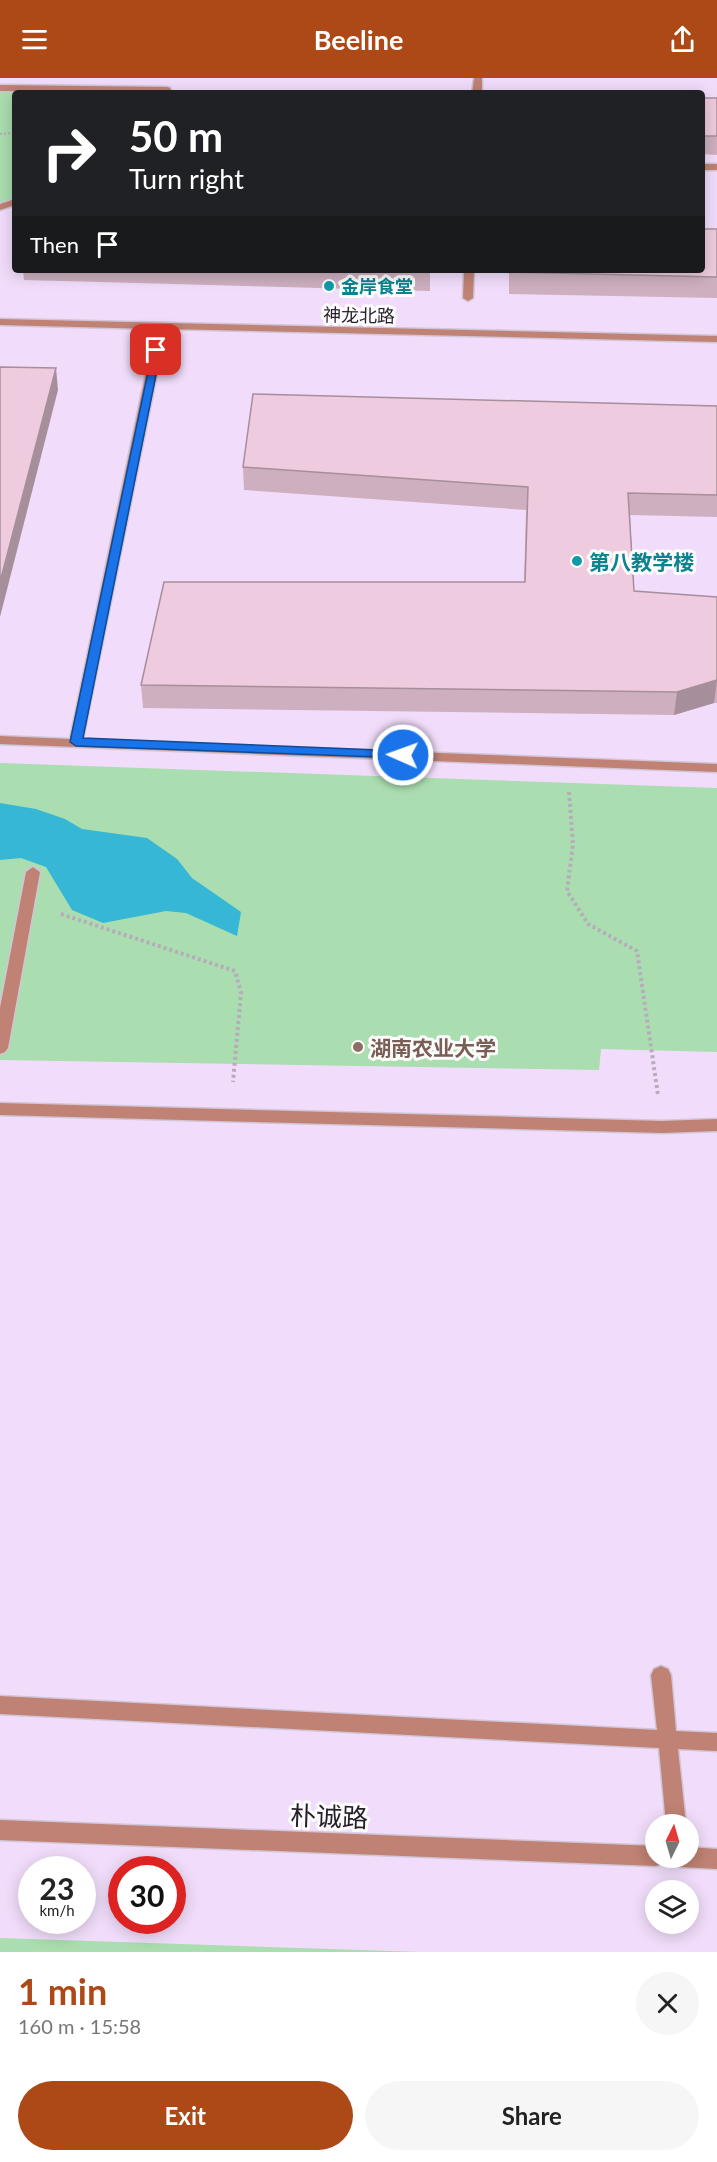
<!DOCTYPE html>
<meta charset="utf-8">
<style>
body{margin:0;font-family:Lato,"Noto Sans SC",sans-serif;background:#f6f6f6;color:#222;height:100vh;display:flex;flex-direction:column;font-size:22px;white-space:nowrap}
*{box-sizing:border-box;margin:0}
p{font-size:20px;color:#767676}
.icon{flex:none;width:33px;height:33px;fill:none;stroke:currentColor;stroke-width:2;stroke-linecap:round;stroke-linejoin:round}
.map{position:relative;height:1874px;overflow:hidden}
.drawer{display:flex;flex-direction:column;background:#fff;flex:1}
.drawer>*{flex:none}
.top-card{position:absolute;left:12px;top:12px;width:693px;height:183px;border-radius:6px;box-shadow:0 3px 15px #0003;background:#202124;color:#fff;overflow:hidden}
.needle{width:39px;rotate:5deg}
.controls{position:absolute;left:645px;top:1736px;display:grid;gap:12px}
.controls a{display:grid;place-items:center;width:54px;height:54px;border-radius:50%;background:#fff;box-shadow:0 3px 15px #0003;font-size:30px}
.speed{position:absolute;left:18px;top:1778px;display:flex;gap:12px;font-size:30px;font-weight:700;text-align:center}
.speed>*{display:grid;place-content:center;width:78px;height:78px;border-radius:50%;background:#fff;box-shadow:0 3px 15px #0003;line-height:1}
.speed small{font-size:15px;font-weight:400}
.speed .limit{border:9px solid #d22;background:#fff;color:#111}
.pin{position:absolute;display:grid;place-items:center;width:51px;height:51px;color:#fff;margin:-26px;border-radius:12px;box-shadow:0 3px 9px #0006}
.me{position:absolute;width:66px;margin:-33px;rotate:272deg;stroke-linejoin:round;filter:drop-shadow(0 0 4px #0008)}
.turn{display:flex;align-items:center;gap:21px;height:126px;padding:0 18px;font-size:27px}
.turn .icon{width:78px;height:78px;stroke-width:2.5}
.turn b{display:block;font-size:42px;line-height:51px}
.then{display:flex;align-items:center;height:57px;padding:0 18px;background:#0003;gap:12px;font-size:22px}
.round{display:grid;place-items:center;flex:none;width:63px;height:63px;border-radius:32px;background:#f6f6f6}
.summary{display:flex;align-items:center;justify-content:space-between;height:102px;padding:0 18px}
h1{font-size:36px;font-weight:700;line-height:45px;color:#ad4817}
.cta{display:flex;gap:12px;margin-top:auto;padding:12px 18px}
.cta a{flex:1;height:69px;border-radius:36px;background:#ad4817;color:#fff;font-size:24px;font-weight:700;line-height:69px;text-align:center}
.cta a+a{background:#f6f6f6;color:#222}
header{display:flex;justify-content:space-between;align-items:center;height:78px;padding:0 18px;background:#ad4817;color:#fff;font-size:27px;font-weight:700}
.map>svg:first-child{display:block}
</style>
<header><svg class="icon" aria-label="menu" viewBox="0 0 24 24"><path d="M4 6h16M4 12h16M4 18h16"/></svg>Beeline<svg class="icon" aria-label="share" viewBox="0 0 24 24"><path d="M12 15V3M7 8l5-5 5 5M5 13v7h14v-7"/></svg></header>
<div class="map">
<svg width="717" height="1874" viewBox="0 0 717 1874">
<rect width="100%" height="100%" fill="#f6eafc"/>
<path fill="#f1ddfb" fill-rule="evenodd" d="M 0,0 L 717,0 L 717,1874 L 0,1874 ZM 15,15 L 702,15 L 702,192 L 15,192 ZM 656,1746 L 688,1746 L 688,1779 L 656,1779 ZM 32,1791 L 82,1791 L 82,1842 L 32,1842 ZM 122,1791 L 172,1791 L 172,1842 L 122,1842 ZM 656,1812 L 688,1812 L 688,1845 L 656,1845 Z"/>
<g fill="#aaddaf">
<path d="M 0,14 L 48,15 L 15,15 L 15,120 L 0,125 Z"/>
<path d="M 0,685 L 717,710 L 717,974 L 601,971 L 599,992 L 0,982 Z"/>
<path d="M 0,1860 L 420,1874 L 0,1874 Z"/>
</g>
<path fill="#35b7d5" d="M 0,725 L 36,731 L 65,741 L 82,751 L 147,760 L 177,781 L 192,800 L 241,834 L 237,858 L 186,835 L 166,833 L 103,845 L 72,832 L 46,789 L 21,780 L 0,782 Z"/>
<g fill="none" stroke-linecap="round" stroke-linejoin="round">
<g stroke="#d1c5d6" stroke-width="3">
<g id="lane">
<path d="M 474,0 L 482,0 L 482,15 L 472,15 Z"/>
<path d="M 0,7 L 167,9 L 170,10 L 172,15 L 0,13 Z"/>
<rect x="702" y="86" width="15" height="6"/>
<path d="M 15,121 L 15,127 L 0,132 L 0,126 Z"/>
<path d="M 464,192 L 474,192 L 473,220 L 468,223 L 463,220 Z"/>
</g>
</g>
<g stroke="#d1c5d6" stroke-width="3">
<g id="street">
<path d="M 0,241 L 717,258 L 717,264 L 166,251 L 83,661 L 717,686 L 717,694 L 0,666 L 0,658 L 70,661 L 155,251 L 0,247 Z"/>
<path d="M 33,789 L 40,794 L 8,970 L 5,974 L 0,976 L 0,930 L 26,794 Z"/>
<path d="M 0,1025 L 662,1043 L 717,1041 L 717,1053 L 662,1055 L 0,1037 Z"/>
<path d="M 661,1588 L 668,1591 L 671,1597 L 676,1653 L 717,1655 L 717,1673 L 678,1671 L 686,1746 L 666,1746 L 659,1670 L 0,1636 L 0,1618 L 657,1652 L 651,1597 L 654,1591 Z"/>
<path d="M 0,1742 L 656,1768 L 656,1779 L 666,1779 L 663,1785 L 656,1788 L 0,1762 Z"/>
<path d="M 688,1769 L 717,1771 L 717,1791 L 680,1789 L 673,1786 L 670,1779 L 688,1779 Z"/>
</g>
</g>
<path stroke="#b6acbb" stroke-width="2" stroke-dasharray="2 2" stroke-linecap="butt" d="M 0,56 L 15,55"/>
<g stroke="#b6acbb" stroke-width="4" stroke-dasharray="3 3" stroke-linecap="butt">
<path d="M 569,714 L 573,766 L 567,813 L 588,846 L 637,873 L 658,1017"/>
<path d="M 61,836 L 235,893 L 241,915 L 233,1004"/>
</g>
<use href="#lane" fill="#bf8274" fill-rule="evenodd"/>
<use href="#street" fill="#bf8274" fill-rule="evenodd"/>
</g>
<g fill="#cdafbf">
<path d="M 702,20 L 717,20 L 717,77 L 702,76 Z"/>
<path d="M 717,151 L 717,220 L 509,216 L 509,192 L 702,192 Z"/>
<path d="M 23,192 L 430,192 L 430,213 L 24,202 Z"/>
<path d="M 717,328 L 717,439 L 630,437 L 634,513 L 717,519 L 717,625 L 714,625 L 674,637 L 143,630 L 141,607 L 524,504 L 526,432 L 244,412 L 243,389 Z"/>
</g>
<g fill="#a78e9b">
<path d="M 56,290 L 58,312 L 0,539 L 0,504 Z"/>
<path d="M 717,602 L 714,625 L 674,637 L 677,614 Z"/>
</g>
<g fill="#eecbde" stroke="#a78e9b" stroke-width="1.5">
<path d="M 216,13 L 367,15 L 216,15 Z"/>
<rect x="702" y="20" width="15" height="38"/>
<path d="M 702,151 L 717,151 L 717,199 L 510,194 L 510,192 L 702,192 Z"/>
<path d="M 0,289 L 56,290 L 0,504 Z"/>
<path d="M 253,316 L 717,328 L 717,417 L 628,415 L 634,513 L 717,519 L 717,602 L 677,614 L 141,607 L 164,504 L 525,504 L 528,409 L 243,389 Z"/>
</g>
<path fill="#1a73e8" stroke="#114b97" stroke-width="1.5" d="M 153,270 L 161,272 L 83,660 L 403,673 L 409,677 L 407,680 L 76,668 L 70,664 Z"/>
<g fill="#0f9aa8" stroke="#fcfcfc" stroke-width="2">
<circle cx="329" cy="208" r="6"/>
<circle cx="577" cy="483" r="6"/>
</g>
<circle fill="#8d6e63" stroke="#fcfcfc" stroke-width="2" cx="358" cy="969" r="6"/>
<g text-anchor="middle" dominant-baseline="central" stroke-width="6" stroke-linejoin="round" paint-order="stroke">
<g font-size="18" font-weight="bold" fill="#0d838f" stroke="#fcfcfc" text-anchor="start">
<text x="341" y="208">金岸食堂</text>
</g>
<g font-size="18" fill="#261e29" stroke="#fcfcfc">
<text transform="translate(359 237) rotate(1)">神龙北路</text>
</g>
<g font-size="21" font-weight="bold" fill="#0d838f" stroke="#fcfcfc" text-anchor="start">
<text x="589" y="483">第八教学楼</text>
</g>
<g font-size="21" font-weight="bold" fill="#785e54" stroke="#fcfcfc" text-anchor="start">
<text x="370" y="969">湖南农业大学</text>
</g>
<g font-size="26" fill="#261e29" stroke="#fcfcfc">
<text transform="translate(329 1738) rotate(2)">朴诚路</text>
</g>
</g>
</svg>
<div class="controls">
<a><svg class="needle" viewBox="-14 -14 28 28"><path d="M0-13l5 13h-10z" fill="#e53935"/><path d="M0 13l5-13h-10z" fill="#767676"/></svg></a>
<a><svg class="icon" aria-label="layers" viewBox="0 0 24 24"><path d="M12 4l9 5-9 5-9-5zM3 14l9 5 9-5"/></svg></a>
</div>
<div class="speed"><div>23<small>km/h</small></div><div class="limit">30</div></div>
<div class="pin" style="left:156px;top:272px;background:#d93025"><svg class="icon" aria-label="arrive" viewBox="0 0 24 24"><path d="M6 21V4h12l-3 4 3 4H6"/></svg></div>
<svg class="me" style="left:403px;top:677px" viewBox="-20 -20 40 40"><circle r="17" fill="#1a73e8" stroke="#fff" stroke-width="3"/><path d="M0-11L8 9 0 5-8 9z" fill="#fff"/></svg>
<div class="top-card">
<div class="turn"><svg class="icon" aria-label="right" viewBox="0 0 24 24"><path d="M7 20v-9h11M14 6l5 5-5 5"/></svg><div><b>50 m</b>Turn right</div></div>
<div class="then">Then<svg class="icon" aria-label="arrive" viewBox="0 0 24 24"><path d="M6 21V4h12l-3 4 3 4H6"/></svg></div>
</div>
</div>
<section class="drawer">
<div class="summary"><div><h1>1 min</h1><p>160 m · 15:58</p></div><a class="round"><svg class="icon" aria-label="close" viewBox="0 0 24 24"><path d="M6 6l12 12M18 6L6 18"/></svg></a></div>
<div class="cta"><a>Exit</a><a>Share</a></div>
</section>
